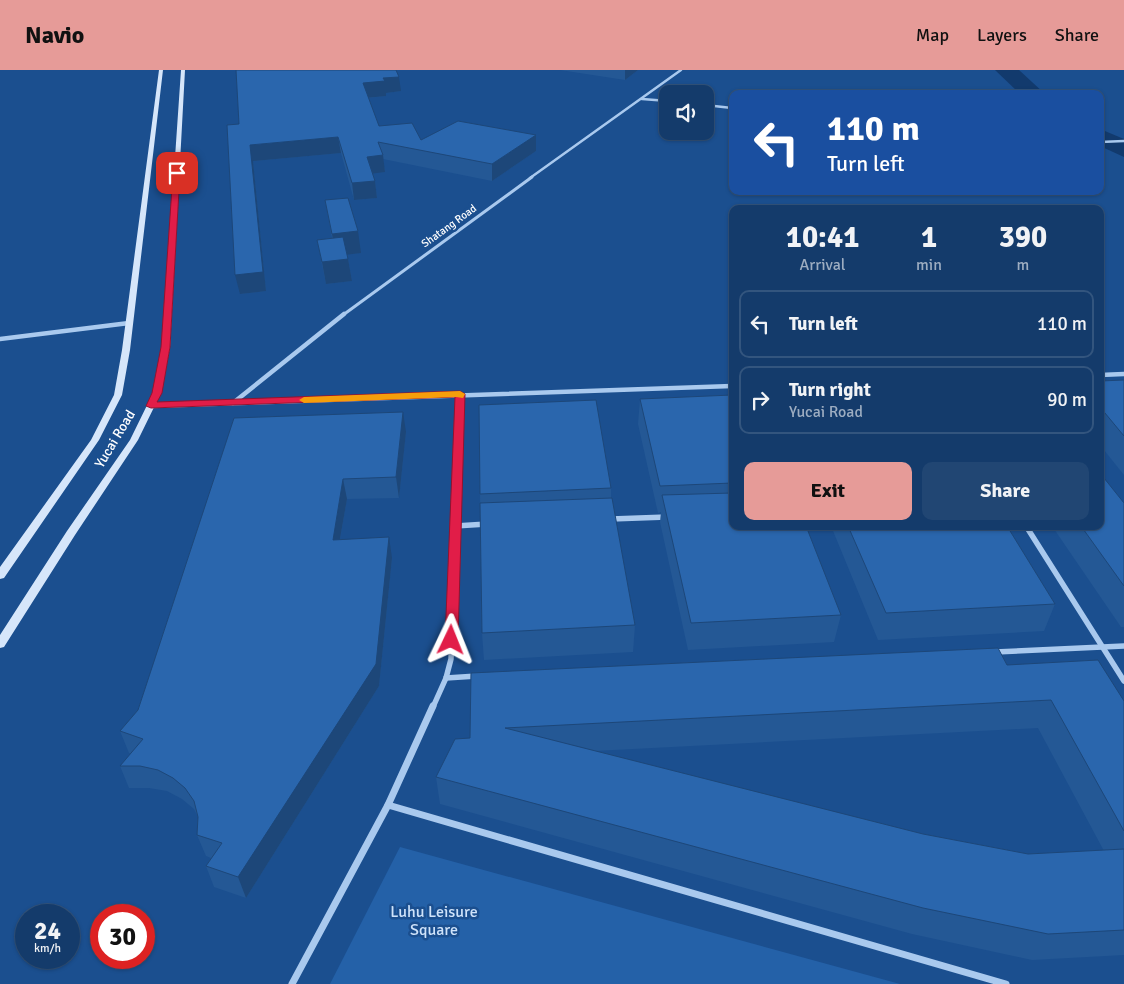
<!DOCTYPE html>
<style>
body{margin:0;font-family:Signika,sans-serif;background:#214673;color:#f1f3f6;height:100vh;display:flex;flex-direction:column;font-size:19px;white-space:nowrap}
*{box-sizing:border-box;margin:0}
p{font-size:16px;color:#9dadc1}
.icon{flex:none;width:28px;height:28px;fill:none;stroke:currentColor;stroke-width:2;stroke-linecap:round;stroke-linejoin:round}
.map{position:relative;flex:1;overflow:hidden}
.drawer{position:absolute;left:729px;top:135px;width:375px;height:325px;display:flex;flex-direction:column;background:#143b6b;border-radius:10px;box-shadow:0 1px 4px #0004,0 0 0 1px #33557e}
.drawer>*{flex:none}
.top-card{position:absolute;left:729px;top:20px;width:375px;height:105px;border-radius:10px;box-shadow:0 1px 4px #0004,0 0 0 1px #33557e;background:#1a4fa0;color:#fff;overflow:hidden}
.fabs{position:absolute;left:659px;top:15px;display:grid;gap:10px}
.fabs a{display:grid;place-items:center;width:55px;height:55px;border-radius:10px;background:#143b6b;box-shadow:0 1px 4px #0004,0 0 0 1px #33557e;font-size:25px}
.speed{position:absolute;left:15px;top:834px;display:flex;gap:10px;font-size:25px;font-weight:700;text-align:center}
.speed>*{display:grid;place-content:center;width:65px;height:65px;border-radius:50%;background:#143b6b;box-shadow:0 1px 4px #0004,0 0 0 1px #33557e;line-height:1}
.speed small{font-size:12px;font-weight:400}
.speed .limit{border:8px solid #d22;background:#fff;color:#111}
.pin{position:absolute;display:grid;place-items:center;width:42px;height:42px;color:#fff;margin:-21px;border-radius:10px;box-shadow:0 2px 8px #0006}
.me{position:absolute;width:55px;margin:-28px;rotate:2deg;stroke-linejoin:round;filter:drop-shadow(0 0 4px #0008)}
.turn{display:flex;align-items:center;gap:18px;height:105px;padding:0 15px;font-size:22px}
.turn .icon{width:65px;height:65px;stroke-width:2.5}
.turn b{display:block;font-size:35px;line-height:42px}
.eta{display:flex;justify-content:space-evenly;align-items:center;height:85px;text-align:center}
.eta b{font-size:30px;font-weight:700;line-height:35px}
.action{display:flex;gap:10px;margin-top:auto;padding:10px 15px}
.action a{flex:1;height:58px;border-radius:10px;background:#e69b98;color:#111;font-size:20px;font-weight:700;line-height:58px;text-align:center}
.action a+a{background:#214673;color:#f1f3f6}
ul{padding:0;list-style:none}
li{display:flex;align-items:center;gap:15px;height:68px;margin:0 10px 8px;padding:0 5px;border:2px solid #33557e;border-radius:10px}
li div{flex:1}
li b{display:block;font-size:19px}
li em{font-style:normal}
header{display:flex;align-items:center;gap:30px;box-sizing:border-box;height:70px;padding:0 25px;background:#e69b98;color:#111}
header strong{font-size:24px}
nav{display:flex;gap:28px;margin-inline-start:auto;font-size:18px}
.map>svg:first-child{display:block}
</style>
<header>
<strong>Navio</strong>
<nav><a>Map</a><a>Layers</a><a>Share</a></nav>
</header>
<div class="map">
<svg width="1124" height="914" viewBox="0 0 1124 914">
<rect width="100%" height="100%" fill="#1b4f8f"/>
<path fill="#2461a8" d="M 400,777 L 900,914 L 330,914 Z"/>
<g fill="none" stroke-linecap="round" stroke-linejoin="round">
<g fill="#123a6d" fill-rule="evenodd">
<path d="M 995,0 L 1019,0 L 1045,24 L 1020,24 Z"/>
<path d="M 1100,59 L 1124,69 L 1124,87 L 1100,76 Z"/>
</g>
<g stroke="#a9c9ee" stroke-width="2.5">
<path d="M 642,29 L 668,31"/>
<path d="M 705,35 L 732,38"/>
<path d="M 1100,72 L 1124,71"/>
<path d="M 530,108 L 681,0"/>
</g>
<path stroke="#a9c9ee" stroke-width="3" d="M 343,245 L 532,107"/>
<g stroke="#a9c9ee" stroke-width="4.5">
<path d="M 0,269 L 129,253"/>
<path d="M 1100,305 L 1124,304"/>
<path d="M 233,333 L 344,244"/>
<path d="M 151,336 L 732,316"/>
<path d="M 457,418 L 460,324"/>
</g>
<g stroke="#a9c9ee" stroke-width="5.5">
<path d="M 611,449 L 667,447"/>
<path d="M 455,456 L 487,454"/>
<path d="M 1026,456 L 1124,611"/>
<path d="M 995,582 L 1124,576"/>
<path d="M 446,608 L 477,606"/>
<path d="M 433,637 L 446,608 L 451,589 L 457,417"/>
</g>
<g stroke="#a9c9ee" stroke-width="7">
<path d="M 388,735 L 1006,914"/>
<path d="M 292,914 L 388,735 L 433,636"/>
</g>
<g fill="#d6e6fa" fill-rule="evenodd">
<path d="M 159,0 L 163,0 L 130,280 L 122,325 L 99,370 L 4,508 L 0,509 L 0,497 L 91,370 L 114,325 L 122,280 Z"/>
<path d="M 181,0 L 185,0 L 170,277 L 161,323 L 138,370 L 75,465 L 4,577 L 0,578 L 0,565 L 67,461 L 130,370 L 153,323 L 162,277 Z"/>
</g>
</g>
<g fill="#245895" fill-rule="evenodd">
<path d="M 236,0 L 401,21 L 386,23 L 386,26 L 368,28 L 379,56 L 421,70 L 536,81 L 492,111 L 383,89 L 385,102 L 372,103 L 375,111 L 377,128 L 354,130 L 341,83 L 253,91 L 266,221 L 240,224 L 239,54 Z"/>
<path d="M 560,0 L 638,0 L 625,10 Z"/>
<path d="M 325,130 L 361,183 L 347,184 L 352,211 L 326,214 L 317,170 L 332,168 Z"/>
<path d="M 1124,310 L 1124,405 L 1100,375 L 1100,311 Z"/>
<path d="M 732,325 L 732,456 L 841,545 L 834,572 L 688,580 L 660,452 L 661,442 L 658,443 L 638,354 L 640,329 Z"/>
<path d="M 234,348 L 406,362 L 399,428 L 347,429 L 340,469 L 392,488 L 379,616 L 246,828 L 214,817 L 206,796 L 211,788 L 206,786 L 197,765 L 198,747 L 194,739 L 182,729 L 167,721 L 149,718 L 129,718 L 120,696 L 131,683 L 129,683 L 120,661 L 138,640 Z"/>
<path d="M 611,418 L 611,428 L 635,555 L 633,582 L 484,590 L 482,563 L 480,424 Z"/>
<path d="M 1124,433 L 1124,557 L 1121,557 L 1052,456 L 1100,456 Z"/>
<path d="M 831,456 L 1007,456 L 1055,534 L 1044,561 L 878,570 Z"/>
<path d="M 1007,595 L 1124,631 L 1124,885 L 1032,890 L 912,864 L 440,734 L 436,707 L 470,668 L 471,603 ZM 1038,658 L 1104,781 L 1028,784 L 923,764 L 594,681 Z"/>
</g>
<g fill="#1d4779">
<path d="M 625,0 L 638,0 L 625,10 Z"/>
<path d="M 399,7 L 401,21 L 386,23 L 386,26 L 365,28 L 363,13 L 383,8 Z"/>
<path d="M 536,65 L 536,81 L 492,111 L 492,94 Z"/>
<path d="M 338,67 L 341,83 L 253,91 L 266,221 L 240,224 L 235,205 L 250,75 Z"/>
<path d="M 383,85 L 385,102 L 369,104 L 367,87 Z"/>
<path d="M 375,111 L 377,128 L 354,130 L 352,113 Z"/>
<path d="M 358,161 L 361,183 L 336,186 L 332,164 Z"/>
<path d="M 348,189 L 352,211 L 326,214 L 322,192 Z"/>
<path d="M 403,342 L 406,362 L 399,428 L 396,407 Z"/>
<path d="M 343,409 L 347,429 L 336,491 L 333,470 Z"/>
<path d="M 389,467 L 392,488 L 379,616 L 246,828 L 238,807 Z"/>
</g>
<g fill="#2a66ad" stroke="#1d4779">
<path d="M 236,0 L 396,0 L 399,7 L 383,8 L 385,11 L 363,13 L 379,56 L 412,53 L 421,70 L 458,51 L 536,65 L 492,94 L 378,72 L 383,85 L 367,87 L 375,111 L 352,113 L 338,67 L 250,75 L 263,202 L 235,205 L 227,55 L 239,54 Z"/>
<path d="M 348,128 L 358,161 L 332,164 L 325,130 Z"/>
<path d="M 343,167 L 348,189 L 322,192 L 317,170 Z"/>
<path d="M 1124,310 L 1124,366 L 1100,337 L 1100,311 Z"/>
<path d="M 732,325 L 732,413 L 660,416 L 640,329 Z"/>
<path d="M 596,330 L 611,418 L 480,424 L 479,335 Z"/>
<path d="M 403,342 L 396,407 L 343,409 L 333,470 L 389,467 L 376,594 L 238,807 L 206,796 L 222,773 L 197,765 L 198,747 L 194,731 L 185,718 L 173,708 L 158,700 L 140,696 L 120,696 L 143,669 L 120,661 L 138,640 L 234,348 Z"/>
<path d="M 1100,403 L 1124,433 L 1124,516 L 1081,456 L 1100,456 Z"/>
<path d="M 732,423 L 732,456 L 806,456 L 841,545 L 691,553 L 662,425 Z"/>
<path d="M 612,428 L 635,555 L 482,563 L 480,433 Z"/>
<path d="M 848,456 L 1007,456 L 1055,534 L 886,543 Z"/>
<path d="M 998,578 L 1007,595 L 1098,590 L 1124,631 L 1124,761 L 1051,630 L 505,658 L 923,764 L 1028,784 L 1124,779 L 1124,860 L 1048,864 L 923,838 L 436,707 L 455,669 L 470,668 L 471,603 Z"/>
</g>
<path fill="#e11d48" stroke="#92132f" d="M 177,101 L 180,103 L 170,277 L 162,323 L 157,332 L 460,321 L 465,324 L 458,570 L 456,574 L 447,574 L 445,570 L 455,327 L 151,338 L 146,336 L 152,323 L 161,277 L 173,103 Z"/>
<path fill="#f59e0b" d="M 460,321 L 465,324 L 463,328 L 456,327 L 304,333 L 299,330 L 304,327 Z"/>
<g text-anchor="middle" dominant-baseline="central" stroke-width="5" stroke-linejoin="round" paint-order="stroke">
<g font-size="11" fill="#fff" stroke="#1b4f8f">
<text transform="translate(449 156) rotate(-36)">Shatang Road</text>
</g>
<g font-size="14" fill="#fff" stroke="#1b4f8f">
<text transform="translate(115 369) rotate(-59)">Yucai Road</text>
</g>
<g font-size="16" fill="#cfe3fa" stroke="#1b4f8f">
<text x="434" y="842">Luhu Leisure<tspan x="434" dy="18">Square</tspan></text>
</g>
</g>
</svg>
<div class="fabs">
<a><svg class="icon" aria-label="sound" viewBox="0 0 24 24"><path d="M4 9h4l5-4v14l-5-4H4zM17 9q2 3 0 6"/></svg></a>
</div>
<div class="speed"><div>24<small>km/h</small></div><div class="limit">30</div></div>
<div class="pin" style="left:177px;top:103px;background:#d93025"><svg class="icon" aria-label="arrive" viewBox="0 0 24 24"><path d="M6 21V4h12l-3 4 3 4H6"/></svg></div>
<svg class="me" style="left:451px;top:570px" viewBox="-20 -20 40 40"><path d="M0-17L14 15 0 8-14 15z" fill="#e11d48" stroke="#fff" stroke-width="4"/></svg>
<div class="top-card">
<div class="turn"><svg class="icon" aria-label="left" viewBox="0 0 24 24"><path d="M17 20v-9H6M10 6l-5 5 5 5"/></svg><div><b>110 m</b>Turn left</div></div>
</div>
<section class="drawer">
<div class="eta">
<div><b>10:41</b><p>Arrival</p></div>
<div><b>1</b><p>min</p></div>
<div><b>390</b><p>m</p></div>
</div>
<ul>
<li><svg class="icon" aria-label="left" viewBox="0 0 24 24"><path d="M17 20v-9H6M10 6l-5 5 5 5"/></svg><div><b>Turn left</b></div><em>110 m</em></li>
<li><svg class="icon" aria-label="right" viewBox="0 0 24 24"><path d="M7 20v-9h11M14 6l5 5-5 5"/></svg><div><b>Turn right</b><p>Yucai Road</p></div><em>90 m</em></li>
</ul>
<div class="action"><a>Exit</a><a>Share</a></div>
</section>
</div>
